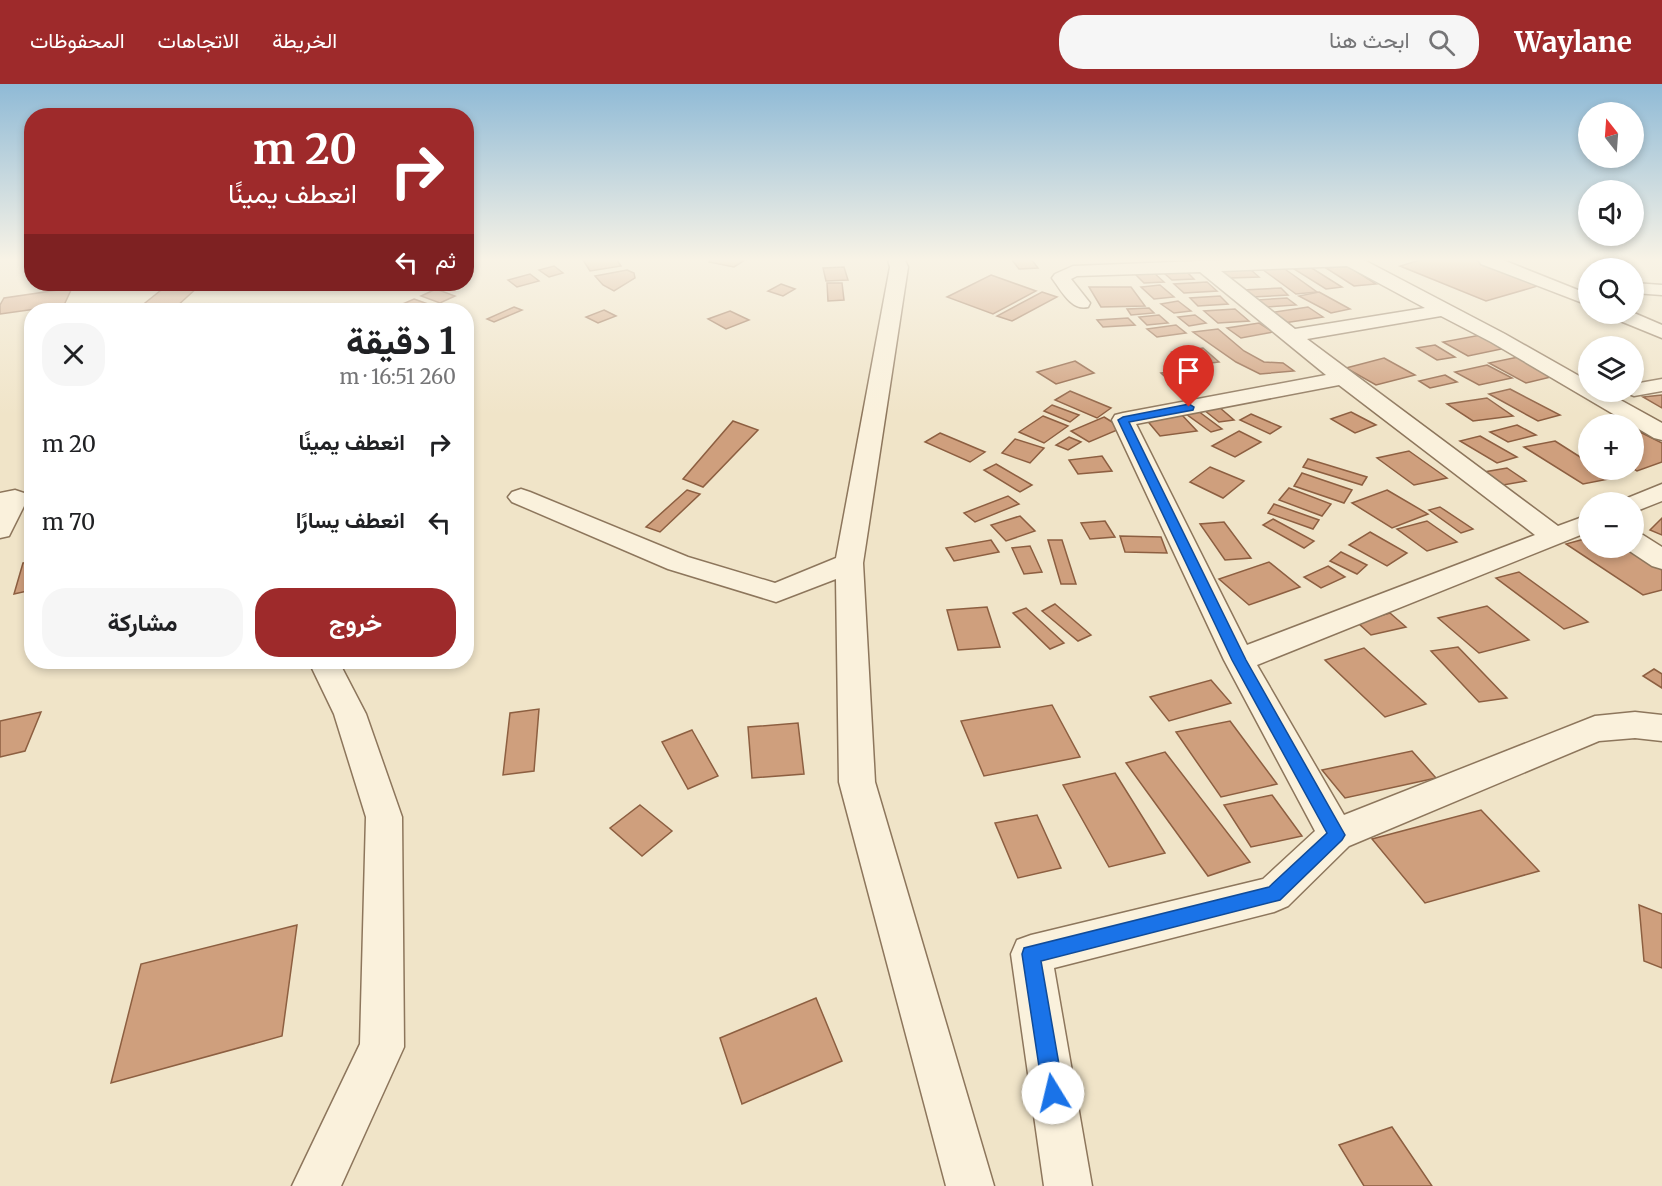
<!DOCTYPE html>
<html lang="ar">
<meta charset="utf-8">
<style>
body{margin:0;font-family:Merriweather,Vazirmatn,serif;background:#f6f6f6;color:#202124;direction:rtl;height:100vh;display:flex;flex-direction:column;font-size:22px;white-space:nowrap}
*{box-sizing:border-box;margin:0}
p{font-size:20px;color:#757577}
.icon{flex:none;width:33px;height:33px;fill:none;stroke:currentColor;stroke-width:2;stroke-linecap:round;stroke-linejoin:round}
.map{position:relative;flex:1;overflow:hidden;direction:ltr}
.sheet{position:absolute;left:24px;top:219px;width:450px;height:366px;display:flex;flex-direction:column;background:#fff;border-radius:24px;box-shadow:0 3px 9px #0003;direction:rtl}
.sheet>*{flex:none}
.banner{position:absolute;left:24px;top:24px;width:450px;height:183px;border-radius:24px;box-shadow:0 3px 9px #0003;direction:rtl;background:#9e2a2b;color:#fff;overflow:hidden}
.needle{width:39px;rotate:343deg}
.buttons{position:absolute;left:1578px;top:18px;display:grid;gap:12px}
.buttons a{display:grid;place-items:center;width:66px;height:66px;border-radius:50%;background:#fff;box-shadow:0 3px 9px #0003;font-size:30px}
.pin{position:absolute;display:grid;place-items:center;width:51px;height:51px;color:#fff;margin:-62px -26px;border-radius:50% 50% 50% 0;rotate:-45deg;box-shadow:0 0 6px #0007}
.pin .icon{rotate:45deg}
.me{position:absolute;width:66px;margin:-33px;rotate:351deg;stroke-linejoin:round;filter:drop-shadow(0 0 4px #0008)}
.turn{display:flex;align-items:center;gap:21px;height:126px;padding:0 18px;font-size:27px}
.turn .icon{width:78px;height:78px;stroke-width:2.5}
.turn b{display:block;font-size:42px;line-height:51px}
.then{display:flex;align-items:center;height:57px;padding:0 18px;background:#0003;gap:12px;font-size:22px}
.round{display:grid;place-items:center;flex:none;width:63px;height:63px;border-radius:24px;background:#f6f6f6}
.overview{display:flex;align-items:center;justify-content:space-between;height:102px;padding:0 18px}
h1{font-size:36px;font-weight:700;line-height:45px}
.button{display:flex;gap:12px;margin-top:auto;padding:12px 18px}
.button a{flex:1;height:69px;border-radius:24px;background:#9e2a2b;color:#fff;font-size:24px;font-weight:700;line-height:69px;text-align:center}
.button a+a{background:#f6f6f6;color:#202124}
ul{padding:0;list-style:none}
li{display:flex;align-items:center;gap:18px;height:78px;padding:0 18px}
li div{flex:1}
li b{display:block;font-size:22px}
li em{font-style:normal}
header{display:flex;align-items:center;gap:36px;box-sizing:border-box;height:84px;padding:0 30px;background:#9e2a2b;color:#fff}
header strong{font-size:28px}
nav{display:flex;gap:33px;margin-inline-start:auto;font-size:21px}
.search{width:420px;height:54px;background:#f6f6f6;display:flex;align-items:center;gap:15px;box-sizing:border-box;padding:0 21px;border-radius:24px;color:#757577;font-size:22px}
.map>svg:first-child{display:block}
</style>
<header>
<strong>Waylane</strong>
<div class="search"><svg class="icon" aria-label="search" viewBox="0 0 24 24"><circle cx="10" cy="10" r="6"/><path d="M15 15l6 6"/></svg>ابحث هنا</div>
<nav><a>الخريطة</a><a>الاتجاهات</a><a>المحفوظات</a></nav>
</header>
<div class="map">
<svg width="1662" height="1102" viewBox="0 0 1662 1102">
<rect width="100%" height="100%" fill="#f0e4c8"/>
<g fill="#cf9f7d" stroke="#8d5f41" stroke-width="1.5">
<path d="M 583,176 L 617,176 L 621,182 L 590,187 Z"/>
<path d="M 710,176 L 745,176 L 734,183 L 709,178 Z"/>
<path d="M 1012,176 L 1032,176 L 1038,184 L 1019,185 Z"/>
<path d="M 1420,176 L 1476,176 L 1541,201 L 1486,217 L 1400,182 Z"/>
<path d="M 554,182 L 563,189 L 549,193 L 539,186 Z"/>
<path d="M 1348,182 L 1376,200 L 1354,202 L 1326,184 Z"/>
<path d="M 844,183 L 848,196 L 826,197 L 823,184 Z"/>
<path d="M 1282,183 L 1317,208 L 1296,210 L 1262,185 Z"/>
<path d="M 1310,183 L 1342,203 L 1326,205 L 1294,185 Z"/>
<path d="M 1250,185 L 1259,193 L 1230,194 L 1222,187 Z"/>
<path d="M 627,186 L 634,189 L 635,194 L 614,207 L 603,201 L 595,192 Z"/>
<path d="M 1186,187 L 1194,195 L 1172,196 L 1164,189 Z"/>
<path d="M 1153,188 L 1164,198 L 1144,199 L 1134,189 Z"/>
<path d="M 530,190 L 539,197 L 517,203 L 508,196 Z"/>
<path d="M 991,191 L 1036,207 L 993,230 L 947,213 Z"/>
<path d="M 1207,198 L 1217,207 L 1184,209 L 1174,200 Z"/>
<path d="M 827,199 L 842,199 L 844,216 L 828,217 Z"/>
<path d="M 781,200 L 795,205 L 783,212 L 768,207 Z"/>
<path d="M 1160,201 L 1174,213 L 1154,215 L 1141,203 Z"/>
<path d="M 199,202 L 176,223 L 140,223 L 165,203 Z"/>
<path d="M 1089,203 L 1131,203 L 1145,222 L 1101,223 Z"/>
<path d="M 72,204 L 64,221 L 0,230 L 0,221 L 4,214 Z"/>
<path d="M 1281,204 L 1288,211 L 1252,213 L 1244,206 Z"/>
<path d="M 436,205 L 455,212 L 440,219 L 421,212 Z"/>
<path d="M 1042,208 L 1057,213 L 1012,237 L 997,232 Z"/>
<path d="M 1319,208 L 1350,225 L 1331,229 L 1299,212 Z"/>
<path d="M 1220,212 L 1228,220 L 1198,222 L 1190,214 Z"/>
<path d="M 1287,214 L 1296,221 L 1265,223 L 1256,216 Z"/>
<path d="M 414,215 L 431,221 L 419,226 L 398,222 Z"/>
<path d="M 1178,217 L 1191,227 L 1174,229 L 1161,220 Z"/>
<path d="M 514,223 L 522,226 L 494,238 L 487,235 Z"/>
<path d="M 1308,223 L 1323,233 L 1284,239 L 1269,229 Z"/>
<path d="M 1149,224 L 1154,229 L 1131,231 L 1127,225 Z"/>
<path d="M 1235,225 L 1249,237 L 1218,239 L 1204,227 Z"/>
<path d="M 604,226 L 616,232 L 598,239 L 586,233 Z"/>
<path d="M 730,227 L 749,236 L 726,245 L 708,235 Z"/>
<path d="M 1159,231 L 1168,239 L 1147,241 L 1139,233 Z"/>
<path d="M 1195,231 L 1206,239 L 1189,242 L 1178,233 Z"/>
<path d="M 1128,234 L 1135,241 L 1103,243 L 1097,236 Z"/>
<path d="M 1259,239 L 1273,248 L 1241,254 L 1227,244 Z"/>
<path d="M 1176,241 L 1186,249 L 1157,253 L 1147,245 Z"/>
<path d="M 1218,245 L 1244,267 L 1264,278 L 1283,279 L 1294,287 L 1260,290 L 1236,278 L 1193,248 Z"/>
<path d="M 1486,250 L 1511,263 L 1468,272 L 1443,258 Z"/>
<path d="M 1435,261 L 1455,273 L 1437,276 L 1417,264 Z"/>
<path d="M 1203,264 L 1219,278 L 1188,282 L 1172,268 Z"/>
<path d="M 1523,272 L 1559,291 L 1526,299 L 1489,279 Z"/>
<path d="M 1384,274 L 1415,291 L 1376,301 L 1346,284 Z"/>
<path d="M 1075,277 L 1094,289 L 1056,300 L 1037,288 Z"/>
<path d="M 1487,281 L 1512,294 L 1479,301 L 1455,288 Z"/>
<path d="M 1189,285 L 1207,300 L 1178,305 L 1161,289 Z"/>
<path d="M 1445,291 L 1457,298 L 1430,304 L 1419,297 Z"/>
<path d="M 1510,305 L 1560,331 L 1538,337 L 1489,310 Z"/>
<path d="M 1070,307 L 1111,324 L 1097,334 L 1055,316 Z"/>
<path d="M 1662,311 L 1662,324 L 1643,313 Z"/>
<path d="M 1487,314 L 1513,332 L 1473,337 L 1447,320 Z"/>
<path d="M 1052,321 L 1079,331 L 1070,338 L 1044,327 Z"/>
<path d="M 1219,323 L 1234,336 L 1219,338 L 1204,326 Z"/>
<path d="M 1198,327 L 1222,345 L 1211,348 L 1186,330 Z"/>
<path d="M 1351,328 L 1376,341 L 1355,349 L 1331,335 Z"/>
<path d="M 1181,330 L 1197,347 L 1160,352 L 1145,334 Z"/>
<path d="M 1251,330 L 1281,343 L 1270,350 L 1240,336 Z"/>
<path d="M 1043,332 L 1068,342 L 1044,359 L 1019,348 Z"/>
<path d="M 1104,333 L 1122,344 L 1089,358 L 1071,347 Z"/>
<path d="M 733,337 L 758,346 L 703,403 L 683,395 Z"/>
<path d="M 1517,341 L 1536,351 L 1508,358 L 1490,348 Z"/>
<path d="M 1634,345 L 1662,359 L 1662,378 L 1637,387 L 1634,385 Z"/>
<path d="M 1239,347 L 1261,358 L 1235,373 L 1212,362 Z"/>
<path d="M 940,349 L 985,368 L 970,378 L 925,358 Z"/>
<path d="M 1480,352 L 1517,373 L 1497,379 L 1460,357 Z"/>
<path d="M 1069,353 L 1081,358 L 1068,366 L 1056,361 Z"/>
<path d="M 1015,355 L 1044,364 L 1030,379 L 1002,369 Z"/>
<path d="M 1555,357 L 1588,378 L 1588,386 L 1601,386 L 1614,394 L 1583,400 L 1524,363 Z"/>
<path d="M 1409,367 L 1447,394 L 1414,401 L 1377,374 Z"/>
<path d="M 1102,372 L 1112,387 L 1078,390 L 1069,376 Z"/>
<path d="M 1308,375 L 1367,393 L 1362,401 L 1303,383 Z"/>
<path d="M 996,380 L 1032,401 L 1020,408 L 984,386 Z"/>
<path d="M 1210,383 L 1244,397 L 1223,414 L 1190,398 Z"/>
<path d="M 1507,384 L 1526,397 L 1503,401 L 1484,388 Z"/>
<path d="M 1302,389 L 1352,406 L 1344,419 L 1294,402 Z"/>
<path d="M 1289,404 L 1331,420 L 1322,432 L 1279,416 Z"/>
<path d="M 687,406 L 700,410 L 660,448 L 646,443 Z"/>
<path d="M 1387,406 L 1428,430 L 1392,444 L 1352,419 Z"/>
<path d="M 1008,412 L 1019,420 L 975,438 L 964,429 Z"/>
<path d="M 1274,420 L 1319,436 L 1313,445 L 1268,429 Z"/>
<path d="M 1440,423 L 1473,445 L 1461,449 L 1429,426 Z"/>
<path d="M 1020,432 L 1035,447 L 1006,457 L 991,441 Z"/>
<path d="M 1662,434 L 1662,451 L 1650,446 Z"/>
<path d="M 1273,435 L 1314,457 L 1304,464 L 1263,441 Z"/>
<path d="M 1105,437 L 1115,453 L 1090,455 L 1081,439 Z"/>
<path d="M 1427,437 L 1457,458 L 1427,467 L 1397,445 Z"/>
<path d="M 1224,438 L 1251,474 L 1225,476 L 1200,440 Z"/>
<path d="M 1370,448 L 1407,469 L 1387,482 L 1349,461 Z"/>
<path d="M 1120,452 L 1161,453 L 1167,469 L 1125,468 Z"/>
<path d="M 1588,454 L 1588,464 L 1627,464 L 1662,486 L 1662,506 L 1643,511 L 1566,460 Z"/>
<path d="M 991,456 L 999,468 L 954,477 L 946,464 Z"/>
<path d="M 1048,456 L 1062,456 L 1076,500 L 1061,500 Z"/>
<path d="M 1030,462 L 1042,488 L 1024,490 L 1012,464 Z"/>
<path d="M 1341,468 L 1367,481 L 1357,490 L 1330,477 Z"/>
<path d="M 32,478 L 32,506 L 14,510 L 23,479 Z"/>
<path d="M 1269,478 L 1300,503 L 1249,521 L 1219,495 Z"/>
<path d="M 1328,482 L 1345,493 L 1321,504 L 1304,493 Z"/>
<path d="M 1519,488 L 1588,538 L 1564,545 L 1496,494 Z"/>
<path d="M 1055,520 L 1091,551 L 1078,557 L 1042,527 Z"/>
<path d="M 1487,522 L 1529,556 L 1479,569 L 1438,534 Z"/>
<path d="M 987,523 L 1000,563 L 958,566 L 947,526 Z"/>
<path d="M 1026,524 L 1064,559 L 1050,565 L 1013,529 Z"/>
<path d="M 1390,529 L 1406,543 L 1371,551 L 1357,538 Z"/>
<path d="M 1458,563 L 1507,614 L 1479,618 L 1431,567 Z"/>
<path d="M 1364,564 L 1426,620 L 1385,633 L 1325,576 Z"/>
<path d="M 1654,585 L 1662,590 L 1662,604 L 1643,592 Z"/>
<path d="M 1211,596 L 1231,619 L 1169,637 L 1150,613 Z"/>
<path d="M 1052,621 L 1080,673 L 984,692 L 961,637 Z"/>
<path d="M 539,625 L 534,687 L 503,691 L 510,629 Z"/>
<path d="M 41,628 L 25,667 L 0,673 L 0,637 Z"/>
<path d="M 1230,637 L 1277,700 L 1221,713 L 1176,648 Z"/>
<path d="M 798,639 L 804,690 L 752,694 L 748,643 Z"/>
<path d="M 692,646 L 718,692 L 688,705 L 662,658 Z"/>
<path d="M 1412,667 L 1436,694 L 1345,714 L 1322,686 Z"/>
<path d="M 1165,668 L 1250,778 L 1208,792 L 1126,679 Z"/>
<path d="M 1115,689 L 1165,769 L 1109,783 L 1063,701 Z"/>
<path d="M 1272,711 L 1302,752 L 1251,763 L 1224,721 Z"/>
<path d="M 640,721 L 672,747 L 642,772 L 610,744 Z"/>
<path d="M 1481,726 L 1539,787 L 1425,819 L 1372,755 Z"/>
<path d="M 1037,731 L 1061,784 L 1018,794 L 995,739 Z"/>
<path d="M 1639,821 L 1662,830 L 1662,884 L 1644,877 Z"/>
<path d="M 297,841 L 282,952 L 111,999 L 141,880 Z"/>
<path d="M 816,914 L 842,977 L 742,1020 L 720,954 Z"/>
<path d="M 1392,1043 L 1432,1102 L 1364,1102 L 1339,1061 Z"/>
</g>
<g fill="none" stroke-linecap="round" stroke-linejoin="round">
<g stroke="#8d765c" stroke-width="3">
<g id="minor">
<path d="M 888,176 L 905,176 L 908,183 L 863,479 L 875,698 L 994,1102 L 946,1102 L 839,698 L 836,495 L 776,518 L 668,485 L 512,418 L 508,413 L 512,408 L 521,405 L 530,408 L 688,473 L 775,499 L 836,474 L 890,183 Z"/>
<path d="M 1225,176 L 1364,176 L 1505,250 L 1588,297 L 1588,308 L 1606,308 L 1662,339 L 1662,356 L 1654,354 L 1491,258 L 1441,232 L 1307,255 L 1558,442 L 1588,431 L 1588,448 L 1257,581 L 1344,731 L 1595,632 L 1635,628 L 1662,631 L 1662,657 L 1635,654 L 1599,657 L 1349,762 L 1288,822 L 1274,828 L 1054,884 L 1092,1102 L 1044,1102 L 1011,870 L 1017,856 L 1031,851 L 1263,795 L 1315,747 L 1224,576 L 1112,336 L 1115,331 L 1123,329 L 1326,291 L 1200,188 L 1077,192 L 1071,195 L 1090,219 L 1088,223 C 1071,227 1061,206 1052,194 L 1055,190 L 1073,182 ZM 1347,182 L 1425,224 L 1295,245 L 1221,187 ZM 1339,301 L 1535,451 L 1247,561 L 1136,340 Z"/>
<path d="M 1479,176 L 1503,176 L 1588,210 L 1588,221 L 1481,180 Z"/>
<path d="M 1634,199 L 1662,201 L 1662,211 L 1634,209 Z"/>
<path d="M 1634,229 L 1662,241 L 1662,254 L 1613,234 L 1611,230 Z"/>
<path d="M 1662,295 L 1662,307 L 1634,312 L 1624,308 L 1634,308 L 1634,300 Z"/>
<path d="M 1662,400 L 1662,417 L 1634,428 L 1634,418 L 1622,418 L 1625,415 Z"/>
<path d="M 15,406 L 24,409 L 28,414 L 9,452 L 0,454 L 0,409 Z"/>
<path d="M 1634,449 L 1643,451 L 1662,463 L 1662,485 L 1652,482 L 1625,464 L 1634,464 Z"/>
<path d="M 309,578 L 339,578 L 366,630 L 402,733 L 404,963 L 341,1102 L 292,1102 L 360,960 L 366,733 L 334,630 Z"/>
</g>
</g>
<use href="#minor" fill="#faf1dc" fill-rule="evenodd"/>
</g>
<linearGradient id="sky" x2="0" y2="1"><stop stop-color="#8fbad6"/><stop offset="0.53" stop-color="#f8f3e6"/><stop offset="1" stop-color="#f8f3e6" stop-opacity="0"/></linearGradient>
<rect width="1662" height="331" fill="url(#sky)"/>
<path fill="#1a73e8" stroke="#114b97" stroke-width="1.5" d="M 1189,320 L 1194,323 L 1193,326 L 1129,338 L 1246,576 L 1345,751 L 1342,756 L 1280,816 L 1041,877 L 1064,1009 L 1061,1017 L 1053,1020 L 1046,1017 L 1043,1009 L 1022,870 L 1024,864 L 1269,803 L 1327,749 L 1232,576 L 1118,336 L 1123,333 Z"/>
</svg>
<div class="buttons">
<a><svg class="needle" viewBox="-14 -14 28 28"><path d="M0-13l5 13h-10z" fill="#e53935"/><path d="M0 13l5-13h-10z" fill="#757577"/></svg></a>
<a><svg class="icon" aria-label="sound" viewBox="0 0 24 24"><path d="M4 9h4l5-4v14l-5-4H4zM17 9q2 3 0 6"/></svg></a>
<a><svg class="icon" aria-label="search" viewBox="0 0 24 24"><circle cx="10" cy="10" r="6"/><path d="M15 15l6 6"/></svg></a>
<a><svg class="icon" aria-label="layers" viewBox="0 0 24 24"><path d="M12 4l9 5-9 5-9-5zM3 14l9 5 9-5"/></svg></a>
<a>+</a>
<a>−</a>
</div>
<div class="pin" style="left:1189px;top:323px;background:#d93025"><svg class="icon" aria-label="arrive" viewBox="0 0 24 24"><path d="M6 21V4h12l-3 4 3 4H6"/></svg></div>
<svg class="me" style="left:1053px;top:1009px" viewBox="-20 -20 40 40"><circle r="19" fill="#fff"/><path d="M0-13L10 11 0 6-10 11z" fill="#1a73e8"/></svg>
<div class="banner">
<div class="turn"><svg class="icon" aria-label="right" viewBox="0 0 24 24"><path d="M7 20v-9h11M14 6l5 5-5 5"/></svg><div><b>20 m</b>انعطف يمينًا</div></div>
<div class="then">ثم<svg class="icon" aria-label="left" viewBox="0 0 24 24"><path d="M17 20v-9H6M10 6l-5 5 5 5"/></svg></div>
</div>
<section class="sheet">
<div class="overview"><div><h1>1 دقيقة</h1><p>260 m · 16:51</p></div><a class="round"><svg class="icon" aria-label="close" viewBox="0 0 24 24"><path d="M6 6l12 12M18 6L6 18"/></svg></a></div>
<ul>
<li><svg class="icon" aria-label="right" viewBox="0 0 24 24"><path d="M7 20v-9h11M14 6l5 5-5 5"/></svg><div><b>انعطف يمينًا</b></div><em>20 m</em></li>
<li><svg class="icon" aria-label="left" viewBox="0 0 24 24"><path d="M17 20v-9H6M10 6l-5 5 5 5"/></svg><div><b>انعطف يسارًا</b></div><em>70 m</em></li>
</ul>
<div class="button"><a>خروج</a><a>مشاركة</a></div>
</section>
</div>
